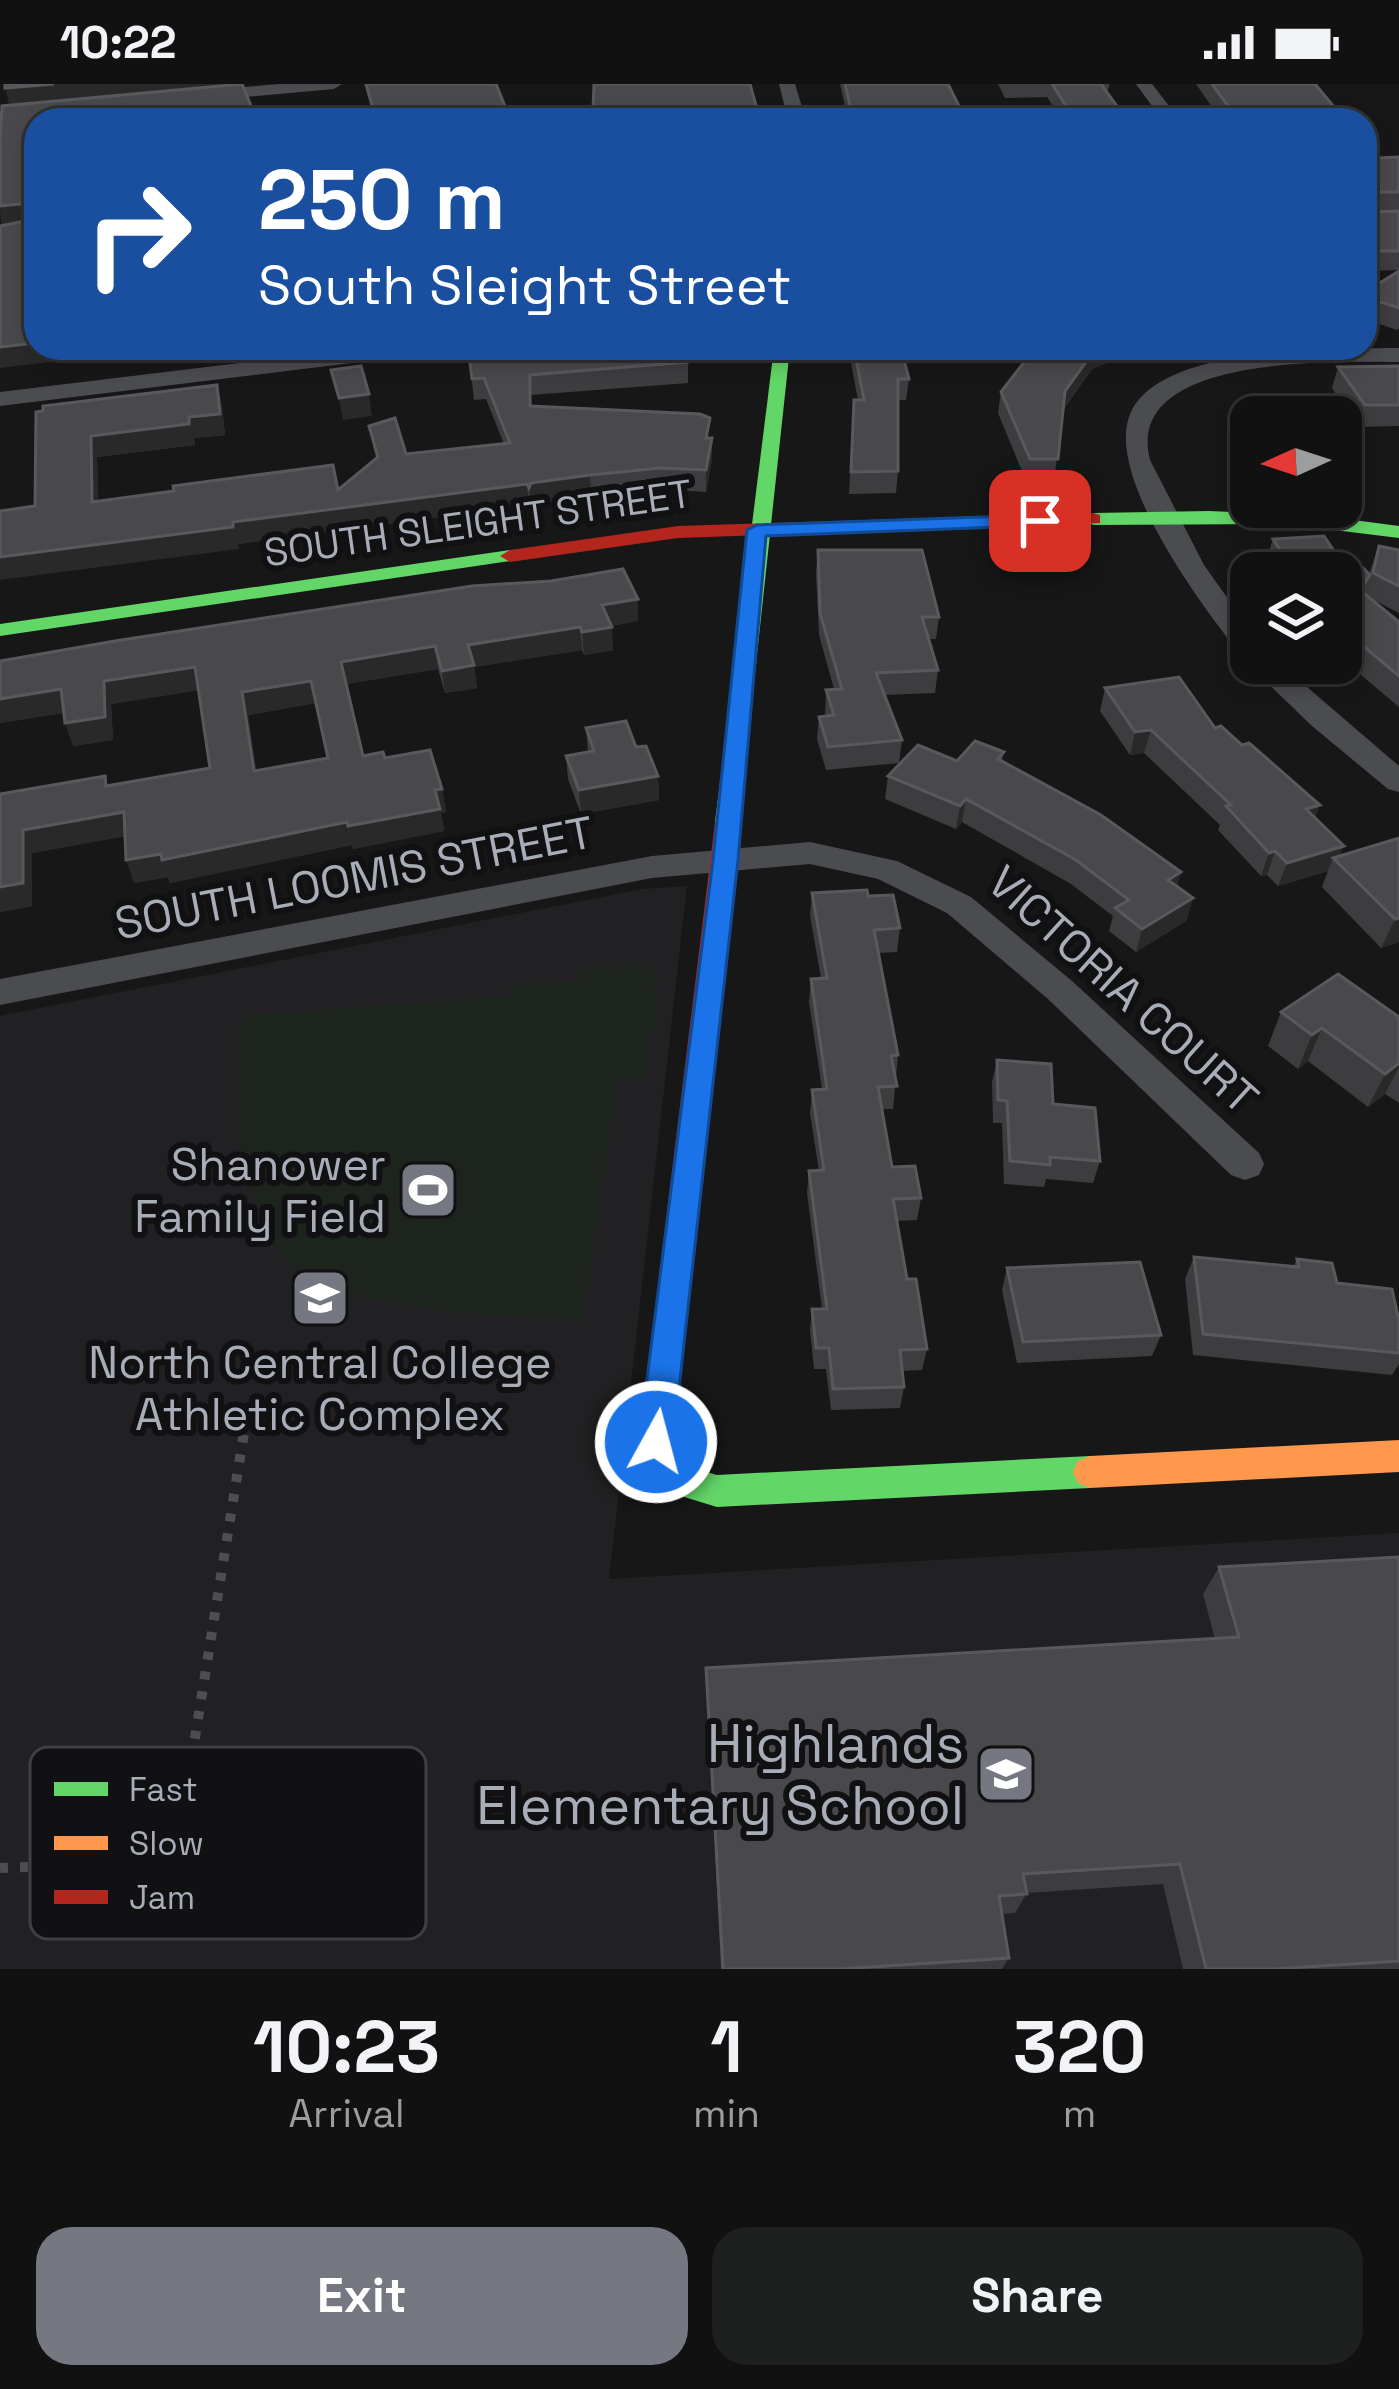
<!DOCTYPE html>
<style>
body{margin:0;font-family:"Space Grotesk",sans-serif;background:#1e1f1f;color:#f1f3f6;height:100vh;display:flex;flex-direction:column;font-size:45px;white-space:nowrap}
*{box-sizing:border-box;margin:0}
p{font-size:39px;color:#9c9d9f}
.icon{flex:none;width:66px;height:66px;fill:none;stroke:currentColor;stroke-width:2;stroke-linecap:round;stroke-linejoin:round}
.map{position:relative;height:1885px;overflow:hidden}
.details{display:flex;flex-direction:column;background:#111;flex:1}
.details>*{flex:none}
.guide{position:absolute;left:24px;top:24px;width:1353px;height:252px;border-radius:36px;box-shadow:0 6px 18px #0003,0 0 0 3px #303131;background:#1a4fa0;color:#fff;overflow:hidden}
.needle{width:78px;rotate:267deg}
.fabs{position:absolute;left:1230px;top:312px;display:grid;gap:24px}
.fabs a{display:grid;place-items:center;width:132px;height:132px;border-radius:24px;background:#111;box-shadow:0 6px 18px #0003,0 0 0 3px #303131;font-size:60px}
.pin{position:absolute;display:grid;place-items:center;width:102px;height:102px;color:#fff;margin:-51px;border-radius:24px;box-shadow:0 6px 18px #0006}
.me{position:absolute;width:132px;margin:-66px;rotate:7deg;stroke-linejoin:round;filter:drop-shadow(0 0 9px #0008)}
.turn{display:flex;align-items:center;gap:42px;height:252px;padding:0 36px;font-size:54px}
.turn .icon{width:156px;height:156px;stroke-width:2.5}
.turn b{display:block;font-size:84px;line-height:102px}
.eta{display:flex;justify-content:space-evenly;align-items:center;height:204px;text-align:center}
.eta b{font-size:72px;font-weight:700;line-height:84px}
.cta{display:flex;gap:24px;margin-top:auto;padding:24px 36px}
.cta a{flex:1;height:138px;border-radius:36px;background:#757880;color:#fff;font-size:48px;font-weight:700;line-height:138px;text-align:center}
.cta a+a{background:#1e1f1f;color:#f1f3f6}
.status{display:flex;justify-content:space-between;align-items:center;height:84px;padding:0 60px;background:#111;direction:ltr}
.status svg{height:33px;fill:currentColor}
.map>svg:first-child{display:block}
</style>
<div class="status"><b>10:22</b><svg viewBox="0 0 49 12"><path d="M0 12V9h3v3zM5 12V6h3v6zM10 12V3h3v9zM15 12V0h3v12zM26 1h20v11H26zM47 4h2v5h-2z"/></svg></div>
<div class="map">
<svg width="1399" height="1885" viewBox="0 0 1399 1885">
<rect width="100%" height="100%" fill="#171717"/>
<path fill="#212123" d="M 687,802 L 609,1495 L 1399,1449 L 1399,1885 L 0,1885 L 0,932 L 642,805 Z"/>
<path fill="#1d241e" d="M 637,877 L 662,896 L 651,906 L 660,913 L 657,948 L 649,948 L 644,996 L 618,996 L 583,1237 C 508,1232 343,1229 288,1177 C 264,1153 246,1100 241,1067 C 234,1030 239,986 238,947 L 247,931 L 509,912 L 509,901 L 578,897 L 578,884 L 613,883 L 622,888 Z"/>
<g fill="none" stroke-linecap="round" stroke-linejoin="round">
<path stroke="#4d4e52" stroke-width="10" stroke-dasharray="8 12" stroke-linecap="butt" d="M 0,1784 L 175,1778 L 248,1324"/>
<g fill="#4b4c50" fill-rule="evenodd">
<path d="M 279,0 L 342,0 L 334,5 L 201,17 L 193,12 L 201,7 Z"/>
<path d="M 779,0 L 795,0 L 806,36 L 788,36 Z"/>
<path d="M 1136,0 L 1152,0 L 1180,36 L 1162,36 Z"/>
<path d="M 363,264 L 428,264 L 417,271 L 0,322 L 0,308 Z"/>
<path d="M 1399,264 L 1399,278 C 1336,278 1123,269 1150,376 L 1204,481 L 1251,547 L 1251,573 L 1241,571 C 1203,524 1102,389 1131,328 C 1163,260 1335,265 1399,264 Z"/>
<path d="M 1251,576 L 1279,579 L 1399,682 L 1399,708 L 1388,705 L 1312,642 L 1253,585 Z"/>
<path d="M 810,758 L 897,777 L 971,813 L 1072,897 L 1259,1069 L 1264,1080 L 1259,1091 L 1245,1096 L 1231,1091 L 1048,915 L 947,829 L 878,795 L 810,780 L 652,794 L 0,921 L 0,895 L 652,772 Z"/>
</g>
<g fill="#63d668" fill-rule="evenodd">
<path d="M 774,264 L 790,264 L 739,738 L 727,746 L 715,738 Z"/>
<path d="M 1209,427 L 1323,432 L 1399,442 L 1399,454 L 1285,440 L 1093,441 L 1083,435 L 1093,429 Z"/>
<path d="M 510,466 L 520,472 L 517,476 L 0,552 L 0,540 Z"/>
<path d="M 657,1332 L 669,1336 L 682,1381 L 717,1391 L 1090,1372 L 1102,1377 L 1107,1388 L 1102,1399 L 1090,1404 L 717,1423 L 658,1405 L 639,1357 L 645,1336 Z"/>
</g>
<path fill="#ff974d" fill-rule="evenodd" d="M 1399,1356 L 1399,1388 L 1090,1404 L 1078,1399 L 1073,1388 L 1078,1377 L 1090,1372 Z"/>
<g fill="#b3261e" fill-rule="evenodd">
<path d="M 1093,429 L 1100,431 L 1100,439 L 678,454 L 510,478 L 500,472 L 510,466 L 678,442 Z"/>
<path d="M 727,730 L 739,738 L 674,1347 L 669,1358 L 657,1362 L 645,1358 L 640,1347 L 715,738 Z"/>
</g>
</g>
<g fill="#3d3d3f" fill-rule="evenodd">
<path d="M 840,0 L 948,0 L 966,36 L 848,36 Z"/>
<path d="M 998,0 L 1110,0 L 1107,8 L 1127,36 L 1062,36 L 1047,13 L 1005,14 Z"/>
<path d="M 1196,0 L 1315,0 L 1345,36 L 1221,36 Z"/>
<path d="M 1365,59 L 1378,74 L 1399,73 L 1399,127 L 1370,127 L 1371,128 L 1399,127 L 1399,186 L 1365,187 Z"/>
<path d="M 1399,187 L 1399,244 L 1397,246 L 1365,235 L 1365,208 Z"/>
<path d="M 688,264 L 688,299 L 531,311 L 532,323 L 710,354 L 712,375 L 706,408 L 660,405 L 591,412 L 533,421 L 531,426 L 529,421 L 238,460 L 239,465 L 35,422 L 36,328 L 217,301 L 222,322 L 225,351 L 194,354 L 195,361 L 97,373 L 98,417 L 338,406 L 376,374 L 369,342 L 406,370 L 504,360 L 486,315 L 474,316 L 469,271 Z"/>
<path d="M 852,264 L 901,264 L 909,295 L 906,316 L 898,316 L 898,387 L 896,409 L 849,410 L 854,316 L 858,316 L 851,279 Z"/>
<path d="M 1033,264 L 1145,264 L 1092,285 L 1063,326 L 1054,397 L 1026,397 L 998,329 L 1001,308 L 1034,265 Z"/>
<path d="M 1399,282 L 1399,342 L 1358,343 L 1332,304 L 1338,283 Z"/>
<path d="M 1273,455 L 1334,467 L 1369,490 L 1379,462 L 1399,466 L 1399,529 L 1368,513 L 1399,538 L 1399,623 L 1354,585 L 1341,571 L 1341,489 L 1273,489 L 1266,477 Z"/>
<path d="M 818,466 L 939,533 L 936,555 L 928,555 L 938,586 L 935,609 L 884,611 L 902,656 L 899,679 L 826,686 L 817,655 L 819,633 L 825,632 L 826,606 L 834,605 L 819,551 L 816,488 Z"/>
<path d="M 638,537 L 611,542 L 613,566 L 584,571 L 582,566 L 474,583 L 477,604 L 445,609 L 438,585 L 346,600 L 363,672 L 385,674 L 442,705 L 446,728 L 441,729 L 444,747 L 353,765 L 352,761 L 170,799 L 168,793 L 134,799 L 125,752 L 32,769 L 32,822 L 0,828 L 0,710 L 109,702 L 210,684 L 198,606 L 111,620 L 113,656 L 73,662 L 63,629 L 0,639 L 0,577 ZM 316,619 L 328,674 L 256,686 L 248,631 Z"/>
<path d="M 1105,604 L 1215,644 L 1315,734 L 1340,773 L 1399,754 L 1399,858 L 1381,864 L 1322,803 L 1328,787 L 1278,802 L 1267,791 L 1261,792 L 1218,746 L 1220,741 L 1144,669 L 1130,671 L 1100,627 Z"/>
<path d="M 586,644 L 636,663 L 658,692 L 659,716 L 581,730 L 568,695 L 566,672 L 588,668 Z"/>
<path d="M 1004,668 L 1002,677 L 1181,788 L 1177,802 L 1193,814 L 1186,837 L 1136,868 L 1109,847 L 1113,832 L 1071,800 L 962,738 L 956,745 L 885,715 L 888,692 Z"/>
<path d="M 812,809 L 868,812 L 900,844 L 897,868 L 878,869 L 898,971 L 893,1025 L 882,1025 L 892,1083 L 921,1114 L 917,1136 L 896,1137 L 907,1195 L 927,1265 L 922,1286 L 902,1287 L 904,1303 L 900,1324 L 831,1326 L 826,1285 L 814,1285 L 810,1246 L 812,1225 L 822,1225 L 807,1109 L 809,1087 L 819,1087 L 810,1029 L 812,1006 L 822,1005 L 809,918 L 811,895 L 821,894 L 810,832 Z"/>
<path d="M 1281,928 L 1399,933 L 1399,1019 L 1385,1010 L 1368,1023 L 1308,977 L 1298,985 L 1268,962 Z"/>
<path d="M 997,976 L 1053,1020 L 1100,1077 L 1093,1099 L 1046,1095 L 1044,1103 L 1004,1100 L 1002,1039 L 993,1039 L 992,998 Z"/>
<path d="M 1194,1173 L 1293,1183 L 1297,1175 L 1399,1237 L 1399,1280 L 1392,1291 L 1193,1271 L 1185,1195 Z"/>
<path d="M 1007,1184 L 1161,1251 L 1152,1272 L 1017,1279 L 1002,1206 Z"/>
<path d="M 1399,1473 L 1399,1885 L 1183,1885 L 1163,1800 L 1027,1809 L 1015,1829 L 1001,1830 L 1009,1874 L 1002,1885 L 721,1885 L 706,1584 L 1215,1555 L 1203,1510 L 1219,1483 Z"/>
</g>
<g fill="#29292a">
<path d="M 54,0 L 229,0 L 9,20 L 5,4 Z"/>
<path d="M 30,119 L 35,138 L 1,141 L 0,122 Z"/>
<path d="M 36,259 L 36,264 L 167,264 L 0,284 L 0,263 Z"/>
<path d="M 1096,264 L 1145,264 L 1092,285 L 1061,328 L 1065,307 Z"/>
<path d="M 217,301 L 222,322 L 225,351 L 194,354 L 195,361 L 97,373 L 99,439 L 92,418 L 91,352 L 189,333 Z"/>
<path d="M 369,310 L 372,332 L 343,336 L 339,314 Z"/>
<path d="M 712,354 L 712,375 L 706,408 L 706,386 Z"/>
<path d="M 590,391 L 591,412 L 533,421 L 531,426 L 529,404 L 531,399 Z"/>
<path d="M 527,400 L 529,421 L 238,460 L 239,465 L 0,496 L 0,473 L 233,438 Z"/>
<path d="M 638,515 L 638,537 L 603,543 L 602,521 Z"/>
<path d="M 580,543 L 582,566 L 474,583 L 477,604 L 445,609 L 442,587 L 468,561 Z"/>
<path d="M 612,543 L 613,566 L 584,571 L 582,548 Z"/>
<path d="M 435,562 L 438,585 L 346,600 L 341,578 Z"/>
<path d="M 195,583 L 201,606 L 111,620 L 113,656 L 73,662 L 65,639 L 104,597 Z"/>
<path d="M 311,597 L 316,619 L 248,631 L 260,709 L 254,687 L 242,608 Z"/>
<path d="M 61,605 L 69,628 L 0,639 L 0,615 Z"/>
<path d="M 1151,646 L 1144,669 L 1130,671 L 1135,648 Z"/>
<path d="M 658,692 L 659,716 L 581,730 L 579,706 Z"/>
<path d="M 442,705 L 446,728 L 441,729 L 444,747 L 353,765 L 348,742 Z"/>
<path d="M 966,715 L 962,738 L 956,745 L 960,722 Z"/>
<path d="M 1320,721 L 1311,744 L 1306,725 Z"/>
<path d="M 124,728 L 132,751 L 32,769 L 32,822 L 0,828 L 0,803 L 23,746 Z"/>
<path d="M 347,738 L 352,761 L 170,799 L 168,793 L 134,799 L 126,776 Z"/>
<path d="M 1344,762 L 1337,778 L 1333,774 L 1328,787 L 1278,802 L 1287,779 Z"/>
<path d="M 1275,767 L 1267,791 L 1261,792 L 1269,769 Z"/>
<path d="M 1181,788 L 1174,811 L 1168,796 Z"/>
<path d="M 1193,814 L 1186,837 L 1136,868 L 1142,845 Z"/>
<path d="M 1399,834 L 1399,858 L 1381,864 L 1395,835 Z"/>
<path d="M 1322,944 L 1308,977 L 1298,985 L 1312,951 Z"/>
<path d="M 1399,979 L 1399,983 L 1385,1010 L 1368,1023 L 1385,990 Z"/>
</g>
<g fill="#49494c" stroke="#58595d" stroke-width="3" fill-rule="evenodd">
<path d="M 5,0 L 54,0 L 5,4 Z"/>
<path d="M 242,0 L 257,36 L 36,36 L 36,259 L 0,263 L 0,142 L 35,135 L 30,119 L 0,122 L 0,55 L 2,22 Z"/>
<path d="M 366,0 L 496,0 L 507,27 L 593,24 L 594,0 L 750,0 L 760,36 L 376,36 Z"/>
<path d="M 845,0 L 948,0 L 966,36 L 866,36 L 867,26 L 851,26 Z"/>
<path d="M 1052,0 L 1101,0 L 1127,36 L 1075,36 Z"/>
<path d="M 1212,0 L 1315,0 L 1345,36 L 1238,36 Z"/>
<path d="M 1365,59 L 1378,74 L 1399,73 L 1399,108 L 1371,108 L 1366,112 L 1371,128 L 1399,127 L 1399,167 L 1365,167 Z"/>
<path d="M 1399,187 L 1399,224 L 1365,213 L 1365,208 Z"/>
<path d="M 523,264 L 688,264 L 688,278 L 530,291 L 530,322 L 700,330 L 710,334 L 706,354 L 712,354 L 706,386 L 660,384 L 590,391 L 531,399 L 529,404 L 527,400 L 233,438 L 233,443 L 0,473 L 0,427 L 35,422 L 36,328 L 43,327 L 43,322 L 217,301 L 220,330 L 189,333 L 189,340 L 91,352 L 92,418 L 174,407 L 173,402 L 333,381 L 338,406 L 378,373 L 369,342 L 395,334 L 406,370 L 510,359 L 484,294 L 472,295 L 469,271 Z"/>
<path d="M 854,264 L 901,264 L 909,295 L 898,295 L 898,387 L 851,388 L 854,316 L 864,316 Z"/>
<path d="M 1035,264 L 1096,264 L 1065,307 L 1058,375 L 1030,375 L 1001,308 Z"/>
<path d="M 361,282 L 369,310 L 339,314 L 331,286 Z"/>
<path d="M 1399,282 L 1399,321 L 1365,321 L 1338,283 Z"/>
<path d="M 1324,452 L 1334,467 L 1349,470 L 1370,491 L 1360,506 L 1399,538 L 1399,592 L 1363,562 L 1341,540 L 1341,489 L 1295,489 L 1273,455 Z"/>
<path d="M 1379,462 L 1399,466 L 1399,502 L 1373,489 Z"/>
<path d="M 818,466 L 922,466 L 939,533 L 922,533 L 938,586 L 876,589 L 902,656 L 828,663 L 819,633 L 834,631 L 826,606 L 842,605 L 820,529 Z"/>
<path d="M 623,485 L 638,515 L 602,521 L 612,543 L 582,548 L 580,543 L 468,561 L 474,581 L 442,587 L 435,562 L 341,578 L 363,672 L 383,668 L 385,674 L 430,666 L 442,705 L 435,706 L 440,725 L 348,742 L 347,738 L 162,776 L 161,770 L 126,776 L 124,728 L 23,746 L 23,799 L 0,803 L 0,710 L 105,692 L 106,702 L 210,684 L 195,583 L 104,597 L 105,633 L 65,639 L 61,605 L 0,615 L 0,577 L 115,557 L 472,502 L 551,497 ZM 311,597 L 328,674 L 254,687 L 242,608 Z"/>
<path d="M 1179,593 L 1215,644 L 1221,642 L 1242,661 L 1249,659 L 1320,721 L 1306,725 L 1344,762 L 1287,779 L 1275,767 L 1269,769 L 1226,722 L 1231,721 L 1151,646 L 1135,648 L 1105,604 Z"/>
<path d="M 626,637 L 636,663 L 646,662 L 658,692 L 579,706 L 566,672 L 594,667 L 586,644 Z"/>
<path d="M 975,657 L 1004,668 L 998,675 L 1101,731 L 1181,788 L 1168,796 L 1193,814 L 1142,845 L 1115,824 L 1129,816 L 1076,776 L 966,715 L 960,722 L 888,692 L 918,661 L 957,677 Z"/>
<path d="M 1399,754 L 1399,834 L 1395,835 L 1333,774 Z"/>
<path d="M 867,806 L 868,812 L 893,811 L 900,844 L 874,846 L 898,971 L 891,972 L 897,1002 L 878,1003 L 892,1083 L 915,1082 L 921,1114 L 893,1115 L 907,1195 L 916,1195 L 927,1265 L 900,1266 L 904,1303 L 833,1305 L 829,1264 L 816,1264 L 812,1225 L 827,1225 L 809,1087 L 824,1086 L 812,1006 L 827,1005 L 811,895 L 827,894 L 812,809 Z"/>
<path d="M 1338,890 L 1399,933 L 1399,979 L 1385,990 L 1322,944 L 1312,951 L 1281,928 Z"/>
<path d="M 997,976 L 1051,980 L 1053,1020 L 1095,1024 L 1100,1077 L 1050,1073 L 1050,1081 L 1010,1077 L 1007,1017 L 998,1016 Z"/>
<path d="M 1194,1173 L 1299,1183 L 1297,1175 L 1332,1179 L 1337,1199 L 1392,1205 L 1399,1237 L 1399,1269 L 1203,1250 Z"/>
<path d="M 1140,1178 L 1161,1251 L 1023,1258 L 1007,1184 Z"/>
<path d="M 1399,1473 L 1399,1877 L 1274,1885 L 1206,1885 L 1180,1780 L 1023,1790 L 1027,1810 L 999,1812 L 1009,1874 L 839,1885 L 723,1885 L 706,1584 L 1239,1553 L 1219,1483 Z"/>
</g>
<path fill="#1a73e8" stroke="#114b97" stroke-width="3" d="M 1040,431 L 1049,437 L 1047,441 L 766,452 L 738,776 L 673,1358 L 668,1369 L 656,1373 L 644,1369 L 639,1358 L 713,776 L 747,446 L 757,441 Z"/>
<defs>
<g id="stadium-square" transform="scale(3)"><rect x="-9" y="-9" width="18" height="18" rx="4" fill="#757880" stroke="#111113"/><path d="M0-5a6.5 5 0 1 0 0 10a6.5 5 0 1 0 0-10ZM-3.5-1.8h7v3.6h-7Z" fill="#fff"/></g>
<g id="university-square" transform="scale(3)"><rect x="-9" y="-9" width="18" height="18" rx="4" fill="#757880" stroke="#111113"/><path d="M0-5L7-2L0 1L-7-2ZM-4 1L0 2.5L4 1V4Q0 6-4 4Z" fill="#fff"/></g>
<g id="school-square" transform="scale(3)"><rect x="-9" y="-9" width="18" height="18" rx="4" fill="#757880" stroke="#111113"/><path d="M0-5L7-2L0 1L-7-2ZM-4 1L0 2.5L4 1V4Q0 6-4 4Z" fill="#fff"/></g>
</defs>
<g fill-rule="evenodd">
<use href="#stadium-square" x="428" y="1106"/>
<use href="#university-square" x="320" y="1214"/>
<use href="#school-square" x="1006" y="1690"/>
</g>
<g text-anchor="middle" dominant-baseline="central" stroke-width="12" stroke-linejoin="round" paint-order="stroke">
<g font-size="39" fill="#a8adb8" stroke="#111113">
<text transform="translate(478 439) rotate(-8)">SOUTH SLEIGHT STREET</text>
</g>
<g font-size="45" fill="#a8adb8" stroke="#111113">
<text transform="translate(354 794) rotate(-11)">SOUTH LOOMIS STREET</text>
<text transform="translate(1123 906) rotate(42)">VICTORIA COURT</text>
</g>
<g font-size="45" fill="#a8adb8" stroke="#111113" text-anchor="end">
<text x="386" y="1080">Shanower<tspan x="386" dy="52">Family Field</tspan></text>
<text x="320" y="1278" text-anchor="middle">North Central College<tspan x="320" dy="52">Athletic Complex</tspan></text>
</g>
<g font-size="54" fill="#a8adb8" stroke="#111113" text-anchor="end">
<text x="964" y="1659">Highlands<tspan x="964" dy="62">Elementary School</tspan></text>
</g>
</g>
<rect x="30" y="1663" width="396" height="192" rx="18" fill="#111113" stroke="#3e4045" stroke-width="3"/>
<rect x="54" y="1698" width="54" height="14" fill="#63d668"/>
<rect x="54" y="1752" width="54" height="14" fill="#ff974d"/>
<rect x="54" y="1806" width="54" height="14" fill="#b3261e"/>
<g font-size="33" fill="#a8adb8">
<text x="129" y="1717">Fast</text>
<text x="129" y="1771">Slow</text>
<text x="129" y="1825">Jam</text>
</g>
</svg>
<div class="fabs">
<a><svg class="needle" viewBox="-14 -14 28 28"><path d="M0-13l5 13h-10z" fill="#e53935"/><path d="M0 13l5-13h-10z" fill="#9c9d9f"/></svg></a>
<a><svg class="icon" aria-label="layers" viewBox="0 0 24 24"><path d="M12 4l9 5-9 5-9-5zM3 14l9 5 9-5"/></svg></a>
</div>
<div class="pin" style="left:1040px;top:437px;background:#d93025"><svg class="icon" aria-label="arrive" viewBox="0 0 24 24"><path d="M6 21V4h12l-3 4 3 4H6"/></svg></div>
<svg class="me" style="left:656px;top:1358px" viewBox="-20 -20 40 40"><circle r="17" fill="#1a73e8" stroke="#fff" stroke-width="3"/><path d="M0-11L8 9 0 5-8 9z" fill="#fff"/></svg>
<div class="guide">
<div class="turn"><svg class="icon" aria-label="right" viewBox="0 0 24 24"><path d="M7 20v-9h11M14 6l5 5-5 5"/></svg><div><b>250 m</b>South Sleight Street</div></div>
</div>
</div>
<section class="details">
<div class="eta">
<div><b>10:23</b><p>Arrival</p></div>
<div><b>1</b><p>min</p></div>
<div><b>320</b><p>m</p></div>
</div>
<div class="cta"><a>Exit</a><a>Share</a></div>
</section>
